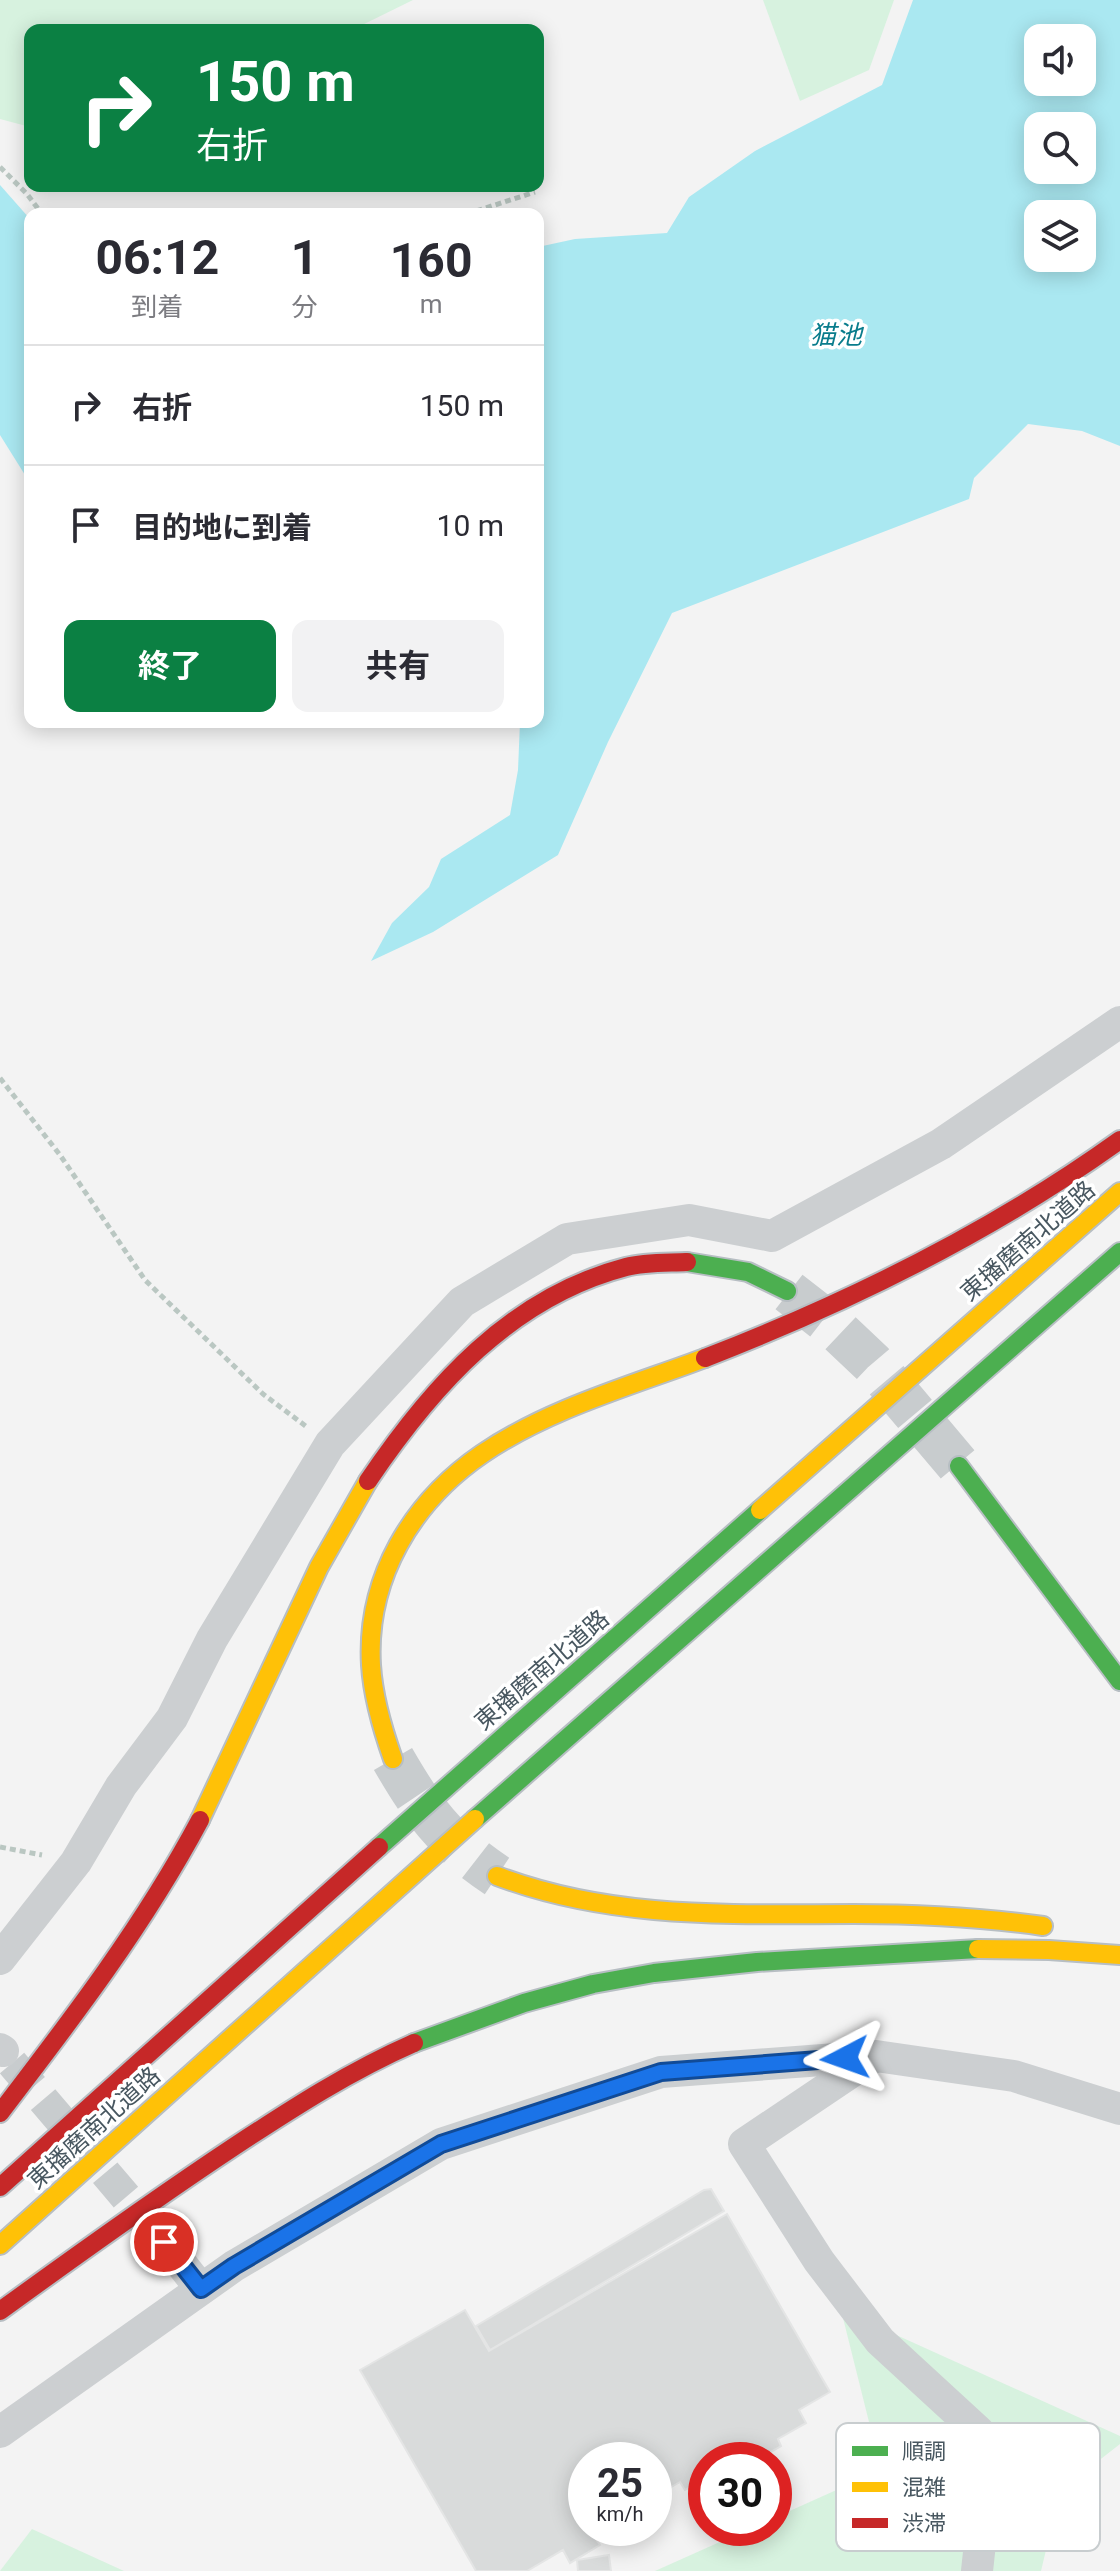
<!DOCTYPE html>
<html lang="ja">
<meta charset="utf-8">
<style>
body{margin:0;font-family:Roboto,"Noto Sans JP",sans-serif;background:#f2f2f3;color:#2b2b33;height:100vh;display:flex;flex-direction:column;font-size:30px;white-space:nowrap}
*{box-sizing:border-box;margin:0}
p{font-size:26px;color:#7c7c81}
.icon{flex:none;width:44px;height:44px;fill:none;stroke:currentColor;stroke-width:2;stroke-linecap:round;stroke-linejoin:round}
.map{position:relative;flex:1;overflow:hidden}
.side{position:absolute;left:24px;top:208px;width:520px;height:520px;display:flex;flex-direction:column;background:#fff;border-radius:16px;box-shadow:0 4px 20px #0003}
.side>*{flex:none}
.guide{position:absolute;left:24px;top:24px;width:520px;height:168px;border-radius:16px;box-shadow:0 4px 20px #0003;background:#0b8043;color:#fff;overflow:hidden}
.buttons{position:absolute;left:1024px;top:24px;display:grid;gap:16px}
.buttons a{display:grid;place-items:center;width:72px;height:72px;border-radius:16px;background:#fff;box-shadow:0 4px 20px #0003;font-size:40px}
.speed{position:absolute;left:568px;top:2442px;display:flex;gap:16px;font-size:40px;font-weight:700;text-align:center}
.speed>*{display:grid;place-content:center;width:104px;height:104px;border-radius:50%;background:#fff;box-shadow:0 4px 20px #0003;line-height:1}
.speed small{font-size:20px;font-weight:400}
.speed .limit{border:12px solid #d22;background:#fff;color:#111}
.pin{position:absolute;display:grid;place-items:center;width:68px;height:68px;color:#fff;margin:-34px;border:4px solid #fff;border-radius:50%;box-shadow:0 2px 8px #0007}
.me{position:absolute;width:88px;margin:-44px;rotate:266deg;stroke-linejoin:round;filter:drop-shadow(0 0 6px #0008)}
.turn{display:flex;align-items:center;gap:28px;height:168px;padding:0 40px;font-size:36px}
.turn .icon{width:104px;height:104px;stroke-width:2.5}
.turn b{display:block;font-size:56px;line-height:68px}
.eta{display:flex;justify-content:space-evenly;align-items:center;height:136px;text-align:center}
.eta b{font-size:48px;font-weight:700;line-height:56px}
.primary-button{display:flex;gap:16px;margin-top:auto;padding:16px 40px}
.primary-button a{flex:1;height:92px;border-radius:16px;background:#0b8043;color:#fff;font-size:32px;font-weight:700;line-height:92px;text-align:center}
.primary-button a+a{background:#f2f2f3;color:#2b2b33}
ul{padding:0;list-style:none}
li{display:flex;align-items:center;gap:24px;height:120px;padding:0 40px;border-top:2px solid #e1e1e2}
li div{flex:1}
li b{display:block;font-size:30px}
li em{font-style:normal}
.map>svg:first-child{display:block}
</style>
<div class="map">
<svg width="1120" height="2571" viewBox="0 0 1120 2571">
<rect width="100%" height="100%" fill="#f3f3f3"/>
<g fill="#d7f2df">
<path d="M 0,0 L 413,0 L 352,30 L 30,30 L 30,127 L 0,119 Z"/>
<path d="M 763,0 L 894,0 L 869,70 L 800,101 Z"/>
<path d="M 841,2310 L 1120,2436 L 1120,2444 L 1060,2491 L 1041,2571 L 655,2571 L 751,2528 L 774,2528 L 774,2518 L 881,2470 Z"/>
<path d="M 32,2529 L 124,2571 L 0,2571 Z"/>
</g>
<g fill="#aae8f1" fill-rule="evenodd">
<path d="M 913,0 L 1120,0 L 1120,446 L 1082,431 L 1028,424 L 974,478 L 969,499 L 672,613 L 608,742 L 558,855 L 433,932 L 371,961 L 392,923 L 429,887 L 441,859 L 510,815 L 518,770 L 520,722 L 538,722 L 538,247 L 575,239 L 667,233 L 689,197 L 755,151 L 882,85 ZM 1038,38 L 1082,38 L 1082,82 L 1038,82 ZM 1038,126 L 1082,126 L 1082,170 L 1038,170 ZM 1038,214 L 1082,214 L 1082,258 L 1038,258 Z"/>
<path d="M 0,185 L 30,219 L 30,483 L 0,435 Z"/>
</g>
<g fill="#d9dbdb" stroke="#e4e5e5" stroke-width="2">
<path d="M 711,2189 L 724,2211 L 490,2350 L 476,2326 L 704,2190 Z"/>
<path d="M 727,2214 L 830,2392 L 799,2410 L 806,2423 L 778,2439 L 781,2446 L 757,2460 L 727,2460 L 725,2456 L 717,2460 L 706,2460 L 706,2478 L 685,2490 L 680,2482 L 654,2497 L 654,2460 L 586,2460 L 586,2528 L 600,2528 L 592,2533 L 600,2545 L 570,2563 L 563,2550 L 527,2571 L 476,2571 L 360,2370 L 465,2310 L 489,2351 Z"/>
<path d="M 609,2555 L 611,2571 L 578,2571 L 577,2560 Z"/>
</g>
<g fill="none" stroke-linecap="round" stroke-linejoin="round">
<path stroke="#c8ccce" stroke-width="32" stroke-dasharray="32 16" stroke-linecap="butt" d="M 12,2063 L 153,2229"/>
<g stroke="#c8ccce" stroke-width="44" stroke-dasharray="44 22" stroke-linecap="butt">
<path d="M 789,1292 L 834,1327 L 872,1363 L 959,1466"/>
<path d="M 393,1759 C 423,1811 446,1842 497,1876"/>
</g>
<g stroke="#b7bec3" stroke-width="22">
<g id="fast">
<path d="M 687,1262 L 748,1272 L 787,1291"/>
<path d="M 959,1466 L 1120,1681"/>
<path d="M 475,1819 L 1120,1252"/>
<path d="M 379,1847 L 760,1510"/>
<path d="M 414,2043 L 524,2003 L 593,1984 L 654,1973 L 757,1962 L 978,1949"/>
</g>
</g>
<g stroke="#b7bec3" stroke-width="22">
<g id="slow">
<path d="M 760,1510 L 1120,1192"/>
<path d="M 393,1759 C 382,1728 373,1697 371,1665 C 366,1578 412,1502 482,1454 C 548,1409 630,1386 705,1358"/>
<path d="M 200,1820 L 319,1567 L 368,1481"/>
<path d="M 497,1876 C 614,1920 731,1914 854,1914 C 917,1914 980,1917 1043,1926"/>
<path d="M 978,1949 L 1049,1950 L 1120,1955"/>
<path d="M 0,2245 L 475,1819"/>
</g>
</g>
<g stroke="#b7bec3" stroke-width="22">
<g id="jam">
<path d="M 705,1358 C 852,1301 992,1232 1120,1140"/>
<path d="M 368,1481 C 432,1386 511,1297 626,1267 C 645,1262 667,1263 687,1262"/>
<path d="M 0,2113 C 72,2019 144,1925 200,1820"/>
<path d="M 0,2187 L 379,1847"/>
<path d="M 0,2311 C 77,2255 155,2199 235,2146 C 293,2108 350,2071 414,2043"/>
</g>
</g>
<g stroke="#bac7c2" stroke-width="5" stroke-dasharray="6 4" stroke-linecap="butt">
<path d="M 0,167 L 27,194 L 42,214"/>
<path d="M 467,214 L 535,192"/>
<path d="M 0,1078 L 60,1155 L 145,1280 L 263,1394 L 307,1427"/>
<path d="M 0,1847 L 42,1855"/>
</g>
<g stroke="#cccfd1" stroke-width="32">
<path d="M 0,1959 L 76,1862 L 121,1786 L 172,1718 L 212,1639 L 330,1444 L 462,1302 L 567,1239 L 689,1220 L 772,1236 L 941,1144 L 1120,1022"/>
<path d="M 0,2049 L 3,2051"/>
<path d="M 872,2058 L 744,2144 L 819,2261 L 880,2341 L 979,2432 L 989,2460 L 977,2571"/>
<path d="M 164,2242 L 201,2289"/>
<path d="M 0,2432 L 234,2266 L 441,2144 L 661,2072 L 876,2056 L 1014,2076 L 1120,2109"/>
</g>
<use href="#fast" stroke="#4caf50" stroke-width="18"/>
<use href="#slow" stroke="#ffc107" stroke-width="18"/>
<use href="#jam" stroke="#c62828" stroke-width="18"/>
</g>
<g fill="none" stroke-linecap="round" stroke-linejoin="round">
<g stroke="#114b97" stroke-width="20">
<path id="route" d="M 164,2242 L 201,2289 L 234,2266 L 441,2144 L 661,2072 L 845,2058"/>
</g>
<use href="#route" stroke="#1a73e8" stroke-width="14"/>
</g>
<g text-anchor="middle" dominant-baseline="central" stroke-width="7" stroke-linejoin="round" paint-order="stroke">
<g font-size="24" fill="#485760" stroke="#fff">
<text transform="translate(1028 1241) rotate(-41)">東播磨南北道路</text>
<text transform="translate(542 1670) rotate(-41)">東播磨南北道路</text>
<text transform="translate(94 2128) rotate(-42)">東播磨南北道路</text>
</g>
<g font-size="26" font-style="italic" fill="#097c8c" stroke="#fff">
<text x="836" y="335">猫池</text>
</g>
</g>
<rect x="836" y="2423" width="264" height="128" rx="12" fill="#fff" stroke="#c8cdcf" stroke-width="2"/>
<rect x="852" y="2446" width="36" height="10" fill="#4caf50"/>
<rect x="852" y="2482" width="36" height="10" fill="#ffc107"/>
<rect x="852" y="2518" width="36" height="10" fill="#c62828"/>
<g font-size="22" fill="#485760">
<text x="902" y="2459">順調</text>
<text x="902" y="2495">混雑</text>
<text x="902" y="2531">渋滞</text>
</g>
</svg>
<div class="buttons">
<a><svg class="icon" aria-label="sound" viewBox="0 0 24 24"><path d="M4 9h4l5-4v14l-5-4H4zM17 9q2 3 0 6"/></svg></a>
<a><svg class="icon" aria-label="search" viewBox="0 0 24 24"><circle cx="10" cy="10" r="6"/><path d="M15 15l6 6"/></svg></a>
<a><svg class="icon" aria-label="layers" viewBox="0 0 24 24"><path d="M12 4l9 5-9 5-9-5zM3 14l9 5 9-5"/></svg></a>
</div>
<div class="speed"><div>25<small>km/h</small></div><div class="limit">30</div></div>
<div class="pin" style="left:164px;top:2242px;background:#d93025"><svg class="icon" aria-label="arrive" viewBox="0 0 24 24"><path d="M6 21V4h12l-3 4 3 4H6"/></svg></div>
<svg class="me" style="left:845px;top:2058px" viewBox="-20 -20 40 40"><path d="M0-17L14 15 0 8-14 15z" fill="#1a73e8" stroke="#fff" stroke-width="4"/></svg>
<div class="guide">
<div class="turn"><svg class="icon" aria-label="right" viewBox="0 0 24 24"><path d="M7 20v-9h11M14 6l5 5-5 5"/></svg><div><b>150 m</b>右折</div></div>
</div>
<section class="side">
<div class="eta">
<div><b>06:12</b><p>到着</p></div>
<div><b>1</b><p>分</p></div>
<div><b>160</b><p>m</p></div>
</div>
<ul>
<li><svg class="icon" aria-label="right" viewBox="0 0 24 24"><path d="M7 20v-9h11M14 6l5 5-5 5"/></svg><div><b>右折</b></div><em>150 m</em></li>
<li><svg class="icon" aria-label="arrive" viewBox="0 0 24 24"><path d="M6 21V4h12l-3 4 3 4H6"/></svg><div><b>目的地に到着</b></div><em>10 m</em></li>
</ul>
<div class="primary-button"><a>終了</a><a>共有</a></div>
</section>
</div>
